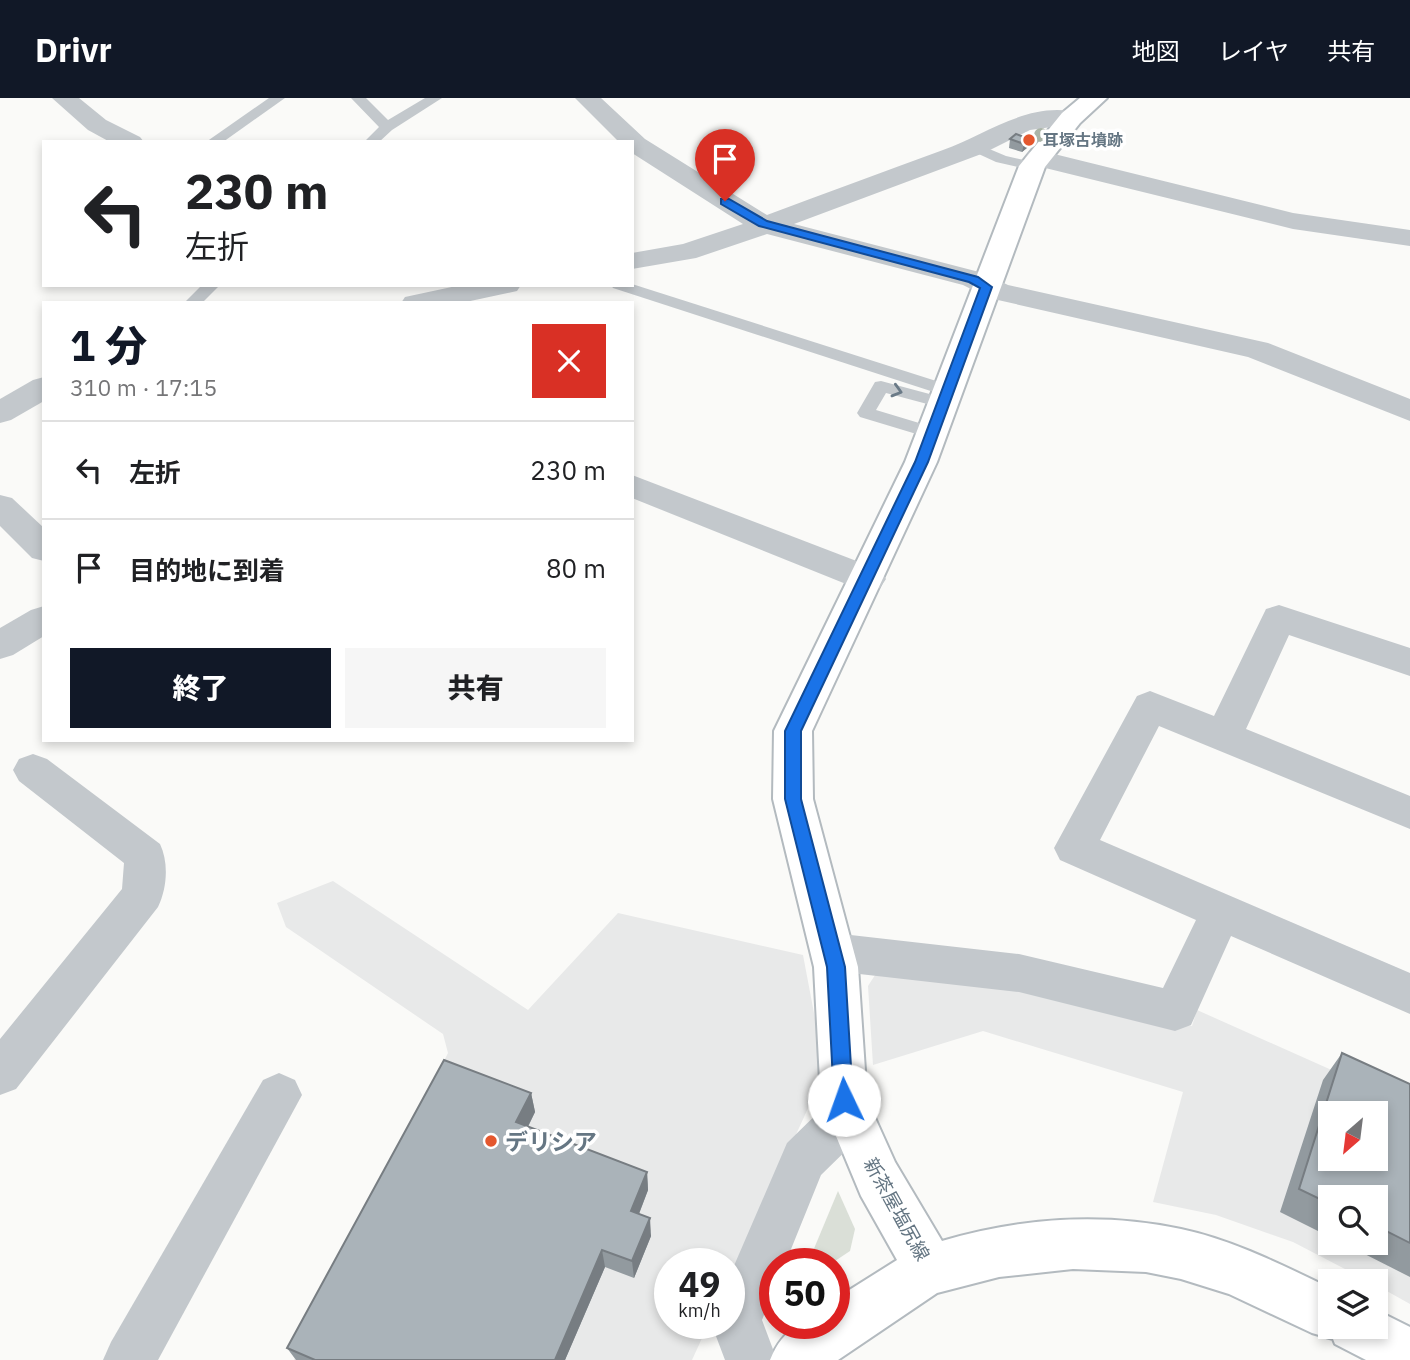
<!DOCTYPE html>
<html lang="ja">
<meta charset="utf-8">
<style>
body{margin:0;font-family:"IBM Plex Sans","Noto Sans JP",sans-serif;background:#f6f6f6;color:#202124;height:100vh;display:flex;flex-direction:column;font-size:26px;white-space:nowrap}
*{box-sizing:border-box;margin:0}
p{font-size:23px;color:#757577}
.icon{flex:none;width:38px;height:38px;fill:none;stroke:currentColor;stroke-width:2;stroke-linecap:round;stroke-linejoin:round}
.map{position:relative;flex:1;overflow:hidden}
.sheet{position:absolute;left:42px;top:203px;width:592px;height:441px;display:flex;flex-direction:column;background:#fff;border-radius:0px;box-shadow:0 4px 10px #0003}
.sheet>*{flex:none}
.guide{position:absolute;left:42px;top:42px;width:592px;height:147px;border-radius:0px;box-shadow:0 4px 10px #0003;background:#fff;color:#202124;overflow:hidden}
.needle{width:46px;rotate:208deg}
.tools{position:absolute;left:1318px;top:1003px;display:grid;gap:14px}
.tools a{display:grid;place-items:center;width:70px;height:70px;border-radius:0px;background:#fff;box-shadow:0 4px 10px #0003;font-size:35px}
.speed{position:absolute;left:654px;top:1150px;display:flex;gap:14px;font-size:35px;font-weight:700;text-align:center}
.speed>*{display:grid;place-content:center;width:91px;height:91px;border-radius:50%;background:#fff;box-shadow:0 4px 10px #0003;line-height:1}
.speed small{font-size:18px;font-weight:400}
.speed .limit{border:10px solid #d22;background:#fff;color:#111}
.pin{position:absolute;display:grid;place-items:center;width:60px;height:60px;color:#fff;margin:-72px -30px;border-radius:50% 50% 50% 0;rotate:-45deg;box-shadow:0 0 7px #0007}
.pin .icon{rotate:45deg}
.me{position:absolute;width:77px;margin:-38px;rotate:357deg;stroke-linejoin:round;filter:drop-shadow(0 0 5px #0008)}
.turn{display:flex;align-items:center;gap:24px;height:147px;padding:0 28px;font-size:32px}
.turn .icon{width:91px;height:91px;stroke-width:2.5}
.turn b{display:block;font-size:49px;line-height:60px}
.round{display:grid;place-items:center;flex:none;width:74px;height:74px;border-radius:0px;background:#f6f6f6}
.head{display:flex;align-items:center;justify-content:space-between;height:119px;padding:0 28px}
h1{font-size:42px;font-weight:800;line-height:52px;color:#111827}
.cta{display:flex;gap:14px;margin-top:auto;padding:14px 28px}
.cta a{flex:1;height:80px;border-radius:0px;background:#111827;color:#fff;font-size:28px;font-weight:800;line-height:80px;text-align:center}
.cta a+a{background:#f6f6f6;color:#202124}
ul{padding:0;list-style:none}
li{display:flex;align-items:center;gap:21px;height:98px;padding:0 28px;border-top:2px solid #e0e0e0}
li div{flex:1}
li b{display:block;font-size:26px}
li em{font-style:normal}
header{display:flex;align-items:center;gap:42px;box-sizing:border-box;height:98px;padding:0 35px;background:#111827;color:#fff}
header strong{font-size:33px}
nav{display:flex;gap:38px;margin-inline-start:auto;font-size:24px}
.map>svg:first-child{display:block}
</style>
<header>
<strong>Drivr</strong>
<nav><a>地図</a><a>レイヤ</a><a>共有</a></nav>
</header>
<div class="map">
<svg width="1410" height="1262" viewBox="0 0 1410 1262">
<rect width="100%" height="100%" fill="#fafaf8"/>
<g fill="#e8e9e9" fill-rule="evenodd">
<path d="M 333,783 L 528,912 L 618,815 L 803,857 L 825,973 L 730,1181 L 730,1166 L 670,1166 L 670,1225 L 709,1225 L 692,1262 L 294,1262 L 448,955 L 443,936 L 286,829 L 277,805 Z"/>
<path d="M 877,874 L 972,879 L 1192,928 L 1197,912 L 1410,1007 L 1410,1206 L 1376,1187 L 1376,1183 L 1368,1183 L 1293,1144 L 1216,1117 L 1153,1104 L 1183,994 L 983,933 L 873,967 L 868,888 ZM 1330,1015 L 1376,1015 L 1376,1060 L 1330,1060 ZM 1330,1099 L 1376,1099 L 1376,1144 L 1330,1144 Z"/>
</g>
<path fill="#dadfd7" d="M 838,1093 L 855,1131 L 850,1153 L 832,1165 L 808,1165 Z"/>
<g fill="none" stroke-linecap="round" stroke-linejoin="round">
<g stroke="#b3babf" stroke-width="4">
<path id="secondary" d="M 1080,0 L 1107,0 L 1080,25 L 1045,69 L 937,364 L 812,633 L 813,701 L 858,869 L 867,1002 L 895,1064 L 942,1143 C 1018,1120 1102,1114 1181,1131 C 1233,1142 1282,1167 1330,1190 L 1330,1228 L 1376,1228 L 1376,1212 L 1410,1229 L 1410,1262 L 1366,1262 L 1335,1246 L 1333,1241 L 1312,1235 L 1229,1196 L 1181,1181 L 1146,1174 L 1073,1171 L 999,1179 L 937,1195 L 838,1262 L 770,1262 C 785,1227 800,1225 835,1225 L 835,1201 L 897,1162 L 861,1098 L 821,1002 L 814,869 L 773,701 L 774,633 L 905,364 L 1019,68 L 1062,15 Z"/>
</g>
<g fill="#c3c8cc" fill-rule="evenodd">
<path d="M 269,0 L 285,0 L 223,44 L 206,44 Z"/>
<path d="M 351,0 L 366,0 L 388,22 L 425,0 L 442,0 L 392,32 L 379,44 L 364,44 L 379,29 Z"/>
<path d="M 975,45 L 1006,58 L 1037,65 L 1039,68 L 1032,72 L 996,64 L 970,52 L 968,49 Z"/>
<path d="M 632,186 L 955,289 L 958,293 L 955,297 L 943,297 L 613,190 L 611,187 Z"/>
<path d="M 202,187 L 220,187 L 202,205 L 184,205 Z"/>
<path d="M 881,283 L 937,298 L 940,302 L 937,306 L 931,307 L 886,295 L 876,312 L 939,331 L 942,335 L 939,339 L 933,341 L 860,319 L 857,315 L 875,284 Z"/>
</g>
<g fill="#c3c8cc" fill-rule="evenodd">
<path d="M 52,0 L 79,0 L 106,22 L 140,39 L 144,44 L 110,44 L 88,32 Z"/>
<path d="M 575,0 L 601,0 L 645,41 L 767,117 C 826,95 885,73 943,52 C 987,36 1030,2 1080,15 L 1084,20 L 1080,25 L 1030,32 L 984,55 L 794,126 L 983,175 L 1008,187 L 1268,245 L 1410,301 L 1410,323 L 1248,259 L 989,200 L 963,187 L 767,136 L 696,160 L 632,171 L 632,155 L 683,146 L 743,126 L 632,55 L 632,44 L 619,44 Z"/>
<path d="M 1038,52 L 1293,115 L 1410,132 L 1410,148 L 1293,131 L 1029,66 L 1025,60 L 1029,54 Z"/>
<path d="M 461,187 L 521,187 L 517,193 L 461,205 L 401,205 L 405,199 Z"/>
<path d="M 44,279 L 44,303 L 11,322 L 0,325 L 0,301 L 33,282 Z"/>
<path d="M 632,377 L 880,472 L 886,481 L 880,490 L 868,494 L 856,490 L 632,400 Z"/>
<path d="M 0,397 L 12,400 L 44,430 L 44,463 L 32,460 L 0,428 Z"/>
<path d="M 1279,507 L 1410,550 L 1410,578 L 1289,537 L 1246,631 L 1410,698 L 1410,731 L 1159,628 L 1100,742 L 1410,875 L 1410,916 L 1231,838 L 1191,927 L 1175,933 L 1019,894 L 833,873 L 818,867 L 811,854 L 818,841 L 833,835 L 1019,856 L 1163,890 L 1196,822 L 1060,762 L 1054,750 L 1137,598 L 1150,593 L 1214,618 L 1266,511 Z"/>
<path d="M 44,508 L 44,538 L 13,557 L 0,561 L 0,530 L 31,512 Z"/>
<path d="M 33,656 L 47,661 L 160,746 C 169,765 167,790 158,809 L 16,991 L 0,997 L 0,941 L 122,791 L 124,765 L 19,683 L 13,672 L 19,661 Z"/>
<path d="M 279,975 L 295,982 L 302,997 L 158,1262 L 103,1262 L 111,1244 L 263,982 Z"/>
<path d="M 849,995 L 866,1001 L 872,1017 L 866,1033 L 821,1077 L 785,1166 L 775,1166 L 775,1189 L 762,1222 L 777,1262 L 725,1262 L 711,1225 L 730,1225 L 730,1177 L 787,1045 L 832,1001 Z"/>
</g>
<use href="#secondary" fill="#fff" fill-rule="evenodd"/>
</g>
<circle fill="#aab4a7" cx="1041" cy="37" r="7"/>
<g fill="#929a9f">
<path d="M 1016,36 L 1028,49 L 1022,54 L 1009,50 L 1010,41 Z"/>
<path d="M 1342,955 L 1410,986 L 1410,1179 L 1341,1144 L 1376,1144 L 1376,1099 L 1330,1099 L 1330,1139 L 1280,1114 L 1323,982 Z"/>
<path d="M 531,995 L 535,1014 L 528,1029 L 647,1074 L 648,1092 L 639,1116 L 651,1138 L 634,1180 L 605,1169 L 565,1262 L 296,1262 L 287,1250 Z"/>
</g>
<g fill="#777d82">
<path d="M 1029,41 L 1028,49 L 1022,54 L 1024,46 Z"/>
<path d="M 531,995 L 535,1014 L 520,1044 L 516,1024 Z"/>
<path d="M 647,1074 L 648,1092 L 633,1131 L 631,1113 Z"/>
<path d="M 650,1120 L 651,1138 L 634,1180 L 632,1163 Z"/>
<path d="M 602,1152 L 605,1169 L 565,1262 L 555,1262 Z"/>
</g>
<g fill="#aab3b9" stroke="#777d82" stroke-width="2" fill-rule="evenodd">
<path d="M 1016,36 L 1029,41 L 1024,46 L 1010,41 Z"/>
<path d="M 1342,955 L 1410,986 L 1410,1145 L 1376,1128 L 1376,1099 L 1330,1099 L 1330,1106 L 1299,1091 ZM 1330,1015 L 1376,1015 L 1376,1060 L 1330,1060 Z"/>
<path d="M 444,962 L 531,995 L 516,1024 L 647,1074 L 631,1113 L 650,1120 L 632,1163 L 602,1152 L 555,1262 L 315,1262 L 287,1250 Z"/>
</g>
<defs><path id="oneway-chevron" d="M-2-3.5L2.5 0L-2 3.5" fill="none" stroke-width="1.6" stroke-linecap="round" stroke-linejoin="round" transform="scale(1.75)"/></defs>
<use stroke="#6a7a87" href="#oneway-chevron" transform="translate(897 293) rotate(16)"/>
<path fill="#1a73e8" stroke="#114b97" stroke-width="2" d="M 721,101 L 729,101 L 767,123 L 978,179 L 992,189 L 928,364 L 801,633 L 801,701 L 845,869 L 853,1002 L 850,1008 L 844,1011 L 837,1008 L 834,1002 L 827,869 L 785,701 L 785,633 L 915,364 L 980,190 L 969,184 L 759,128 L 721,106 Z"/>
<g fill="#e4572e" stroke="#fff" stroke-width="2.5">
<circle cx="1029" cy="42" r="7"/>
<circle cx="491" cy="1043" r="7"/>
</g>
<g text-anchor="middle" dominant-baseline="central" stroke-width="7" stroke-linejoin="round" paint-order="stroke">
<g font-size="16" font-weight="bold" fill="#657683" stroke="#fff" text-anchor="start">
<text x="1043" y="42">耳塚古墳跡</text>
</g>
<g font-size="19" fill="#657683" stroke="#fff">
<text transform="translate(897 1111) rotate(61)">新茶屋塩尻線</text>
</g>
<g font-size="23" font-weight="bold" fill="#657683" stroke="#fff" text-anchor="start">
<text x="505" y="1043">デリシア</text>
</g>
</g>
</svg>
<div class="tools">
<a><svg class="needle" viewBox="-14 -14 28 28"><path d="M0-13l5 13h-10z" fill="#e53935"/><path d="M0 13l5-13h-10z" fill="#757577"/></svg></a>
<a><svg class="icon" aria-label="search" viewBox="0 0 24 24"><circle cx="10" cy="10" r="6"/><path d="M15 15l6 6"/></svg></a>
<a><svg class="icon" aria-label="layers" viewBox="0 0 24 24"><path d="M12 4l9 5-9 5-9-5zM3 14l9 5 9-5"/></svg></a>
</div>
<div class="speed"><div>49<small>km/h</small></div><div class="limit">50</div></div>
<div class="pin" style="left:725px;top:103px;background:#d93025"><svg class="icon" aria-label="arrive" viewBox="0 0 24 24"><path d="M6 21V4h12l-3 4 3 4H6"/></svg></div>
<svg class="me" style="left:844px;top:1002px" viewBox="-20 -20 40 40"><circle r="19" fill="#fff"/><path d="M0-13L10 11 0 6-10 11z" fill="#1a73e8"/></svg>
<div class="guide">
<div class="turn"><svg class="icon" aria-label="left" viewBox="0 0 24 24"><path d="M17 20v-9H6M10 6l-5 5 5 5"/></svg><div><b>230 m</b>左折</div></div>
</div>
<section class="sheet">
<div class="head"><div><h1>1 分</h1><p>310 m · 17:15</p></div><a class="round" style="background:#d93025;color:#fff"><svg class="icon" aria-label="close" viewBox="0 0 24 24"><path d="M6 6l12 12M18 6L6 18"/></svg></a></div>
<ul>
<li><svg class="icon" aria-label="left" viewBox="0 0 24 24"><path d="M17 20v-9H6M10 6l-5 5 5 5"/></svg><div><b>左折</b></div><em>230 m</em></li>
<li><svg class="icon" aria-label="arrive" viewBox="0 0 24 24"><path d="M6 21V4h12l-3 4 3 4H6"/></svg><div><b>目的地に到着</b></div><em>80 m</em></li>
</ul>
<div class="cta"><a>終了</a><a>共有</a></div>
</section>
</div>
